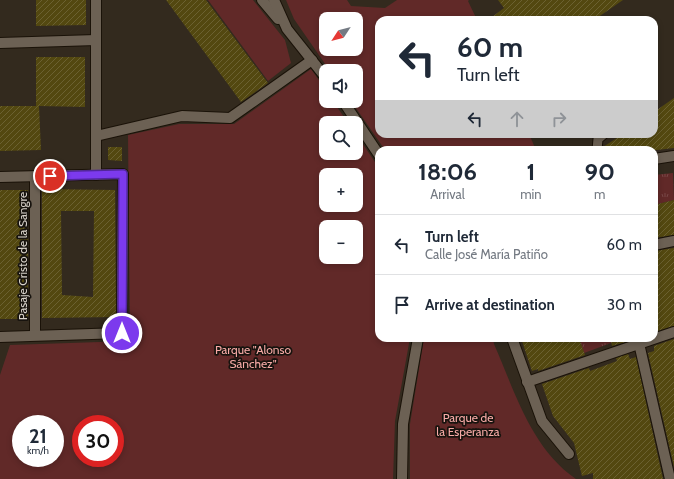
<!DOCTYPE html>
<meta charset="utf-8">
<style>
body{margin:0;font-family:Cabin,sans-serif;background:#f6f6f7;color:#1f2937;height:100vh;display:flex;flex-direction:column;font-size:15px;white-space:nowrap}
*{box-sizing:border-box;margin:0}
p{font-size:13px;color:#747a83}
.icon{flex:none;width:22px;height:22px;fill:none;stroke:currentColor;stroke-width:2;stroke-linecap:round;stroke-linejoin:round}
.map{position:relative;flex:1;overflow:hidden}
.panel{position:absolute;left:375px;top:146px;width:283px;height:196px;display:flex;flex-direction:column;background:#fff;border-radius:12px;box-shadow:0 2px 6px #0003}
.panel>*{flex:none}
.banner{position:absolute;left:375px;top:16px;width:283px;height:122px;border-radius:12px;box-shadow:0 2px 6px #0003;background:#fff;color:#1f2937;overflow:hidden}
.needle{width:26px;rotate:234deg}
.buttons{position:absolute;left:319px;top:12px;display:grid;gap:8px}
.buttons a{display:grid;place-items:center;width:44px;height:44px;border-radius:8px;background:#fff;box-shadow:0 2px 6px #0003;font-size:20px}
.speed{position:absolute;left:12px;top:415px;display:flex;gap:8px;font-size:20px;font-weight:700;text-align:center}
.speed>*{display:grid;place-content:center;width:52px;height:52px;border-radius:50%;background:#fff;box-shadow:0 2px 6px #0003;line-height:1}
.speed small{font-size:10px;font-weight:400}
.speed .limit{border:6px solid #d22;background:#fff;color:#111}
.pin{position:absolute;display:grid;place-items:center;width:34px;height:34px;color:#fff;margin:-17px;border:2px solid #fff;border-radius:50%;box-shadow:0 1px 4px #0007}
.me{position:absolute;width:44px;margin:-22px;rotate:0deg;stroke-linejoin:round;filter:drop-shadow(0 0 3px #0008)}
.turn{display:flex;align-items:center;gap:14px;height:84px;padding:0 16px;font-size:18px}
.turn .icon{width:52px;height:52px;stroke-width:2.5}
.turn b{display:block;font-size:28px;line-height:34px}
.lanes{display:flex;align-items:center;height:38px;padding:0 16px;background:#0003;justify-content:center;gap:20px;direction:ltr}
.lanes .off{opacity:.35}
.eta{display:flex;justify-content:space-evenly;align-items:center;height:68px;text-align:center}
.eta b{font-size:24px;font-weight:700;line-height:28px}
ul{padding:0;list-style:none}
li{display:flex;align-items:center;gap:12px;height:60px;padding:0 16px;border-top:1px solid #e0e1e3}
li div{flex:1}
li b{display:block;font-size:15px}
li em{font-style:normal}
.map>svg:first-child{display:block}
</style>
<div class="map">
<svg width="674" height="479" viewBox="0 0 674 479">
<defs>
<pattern id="grass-tufts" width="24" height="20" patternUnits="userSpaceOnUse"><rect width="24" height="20" fill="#612928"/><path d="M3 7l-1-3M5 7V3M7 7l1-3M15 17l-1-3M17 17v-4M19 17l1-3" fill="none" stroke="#774746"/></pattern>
<pattern id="building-hatch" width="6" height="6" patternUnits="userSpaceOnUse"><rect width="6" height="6" fill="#534810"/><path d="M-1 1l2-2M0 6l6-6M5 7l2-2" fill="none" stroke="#6b6131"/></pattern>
</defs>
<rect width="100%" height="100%" fill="#332a1e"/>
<g fill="url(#grass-tufts)">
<path d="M 673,173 L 674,200 L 654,205 L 654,175 Z"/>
<path d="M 579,338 L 610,338 L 611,343 L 584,353 Z"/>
</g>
<g fill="#612928" fill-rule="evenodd">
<path d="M 208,0 L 253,0 L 285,40 L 291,63 L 268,81 Z"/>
<path d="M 286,0 L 347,0 L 351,6 L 385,8 L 397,0 L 469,0 L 468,1 L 477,20 L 379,20 L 379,134 L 529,134 L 536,150 L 385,150 L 351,101 L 356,101 L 356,71 L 330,71 L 294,19 ZM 326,19 L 356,19 L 356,49 L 326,49 Z"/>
<path d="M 311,69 L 326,90 L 326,101 L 333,101 L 348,123 L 326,123 L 326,153 L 356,153 L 356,134 L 379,168 L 379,338 L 410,338 L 395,421 L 393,479 L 0,479 L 0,375 L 10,345 L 130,341 L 128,135 L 179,124 L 234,124 ZM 326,175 L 356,175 L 356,205 L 326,205 ZM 326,227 L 356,227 L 356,257 L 326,257 ZM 21,424 L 55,424 L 55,458 L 21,458 ZM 81,424 L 115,424 L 115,458 L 81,458 Z"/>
<path d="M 424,338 L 493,338 L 494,344 C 515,392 531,448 576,479 L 410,479 L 410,424 Z"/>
</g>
<g fill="url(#building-hatch)" fill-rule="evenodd">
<path d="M 36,0 L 86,0 L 86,25 L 36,26 Z"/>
<path d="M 166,0 L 206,0 L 268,83 L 241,102 Z"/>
<path d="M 498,0 L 623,0 L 594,20 L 488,20 L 504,8 Z"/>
<path d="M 36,57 L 85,57 L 85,107 L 39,106 L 41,150 L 0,151 L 0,106 L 36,106 Z"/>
<path d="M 674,98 L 674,148 L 657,150 L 603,150 L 603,147 L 623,134 L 654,134 L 654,112 Z"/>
<path d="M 108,147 L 122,147 L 122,161 L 108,160 Z"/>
<path d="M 42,189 L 115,190 L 116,317 L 42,318 ZM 61,211 L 94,211 L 93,297 L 62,295 Z"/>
<rect x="0" y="190" width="28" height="129"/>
<path d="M 674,200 L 674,235 L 654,238 L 654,205 Z"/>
<path d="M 674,248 L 674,326 L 654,332 L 654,251 Z"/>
<path d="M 521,338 L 579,338 L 585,355 L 538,371 L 538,369 L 532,371 Z"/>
<path d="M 610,338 L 625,338 L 626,342 L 612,346 Z"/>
<path d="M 674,339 L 674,467 L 648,353 L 654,351 L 654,346 Z"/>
<path d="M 628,354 L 630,359 L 636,357 L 663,479 L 593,479 L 593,473 L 582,476 L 574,443 L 553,416 L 542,384 L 589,368 L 590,371 L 617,361 L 616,358 Z"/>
</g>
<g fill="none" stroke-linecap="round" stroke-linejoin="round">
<g stroke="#1a1208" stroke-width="11">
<path id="service" d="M 597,150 L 598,139 L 604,134"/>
</g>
<g stroke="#1a1208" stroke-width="12">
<g id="pedestrian">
<path d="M 654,159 L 674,156"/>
<path d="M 35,335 L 35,176"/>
<path d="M 512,338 L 542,421 L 569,454"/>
<path d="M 638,339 L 670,479"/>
<path d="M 527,382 L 674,332"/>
</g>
</g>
<g stroke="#1a1208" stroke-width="12">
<g id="minor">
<path d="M 0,43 L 96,40"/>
<path d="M 96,136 L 182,116 L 230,118 L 312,60"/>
<path d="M 96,175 L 96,0"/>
<path d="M 0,177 L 123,174 L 122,333 L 0,337"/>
<path d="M 654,245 L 674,241"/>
</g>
</g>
<g stroke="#1a1208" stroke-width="12">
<g id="tertiary">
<path d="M 262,0 L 278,19"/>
<path d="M 274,0 L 287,29 L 326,78"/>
<path d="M 343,101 L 379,155"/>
<path d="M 402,479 L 403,424 L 418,338"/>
</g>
</g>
<use href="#service" stroke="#6c6154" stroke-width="9"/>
<use href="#pedestrian" stroke="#6c6154" stroke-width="10"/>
<use href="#minor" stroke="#6c6154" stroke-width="10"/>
<use href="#tertiary" stroke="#6c6154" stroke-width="10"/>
</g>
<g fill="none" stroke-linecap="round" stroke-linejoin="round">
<g stroke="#51269a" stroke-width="10">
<path id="route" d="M 50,176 L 123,174 L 122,333"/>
</g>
<use href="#route" stroke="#7c3aed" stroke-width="7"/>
</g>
<g text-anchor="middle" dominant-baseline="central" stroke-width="3.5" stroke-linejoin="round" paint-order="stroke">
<g font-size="12" fill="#d7d1c9" stroke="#17130e">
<text transform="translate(22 256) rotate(-90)">Pasaje Cristo de la Sangre</text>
</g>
<g font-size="12" fill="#f7aaa6" stroke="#17130e">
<text x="253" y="349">Parque "Alonso<tspan x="253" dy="14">Sánchez"</tspan></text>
<text x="468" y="417">Parque de<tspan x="468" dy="14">la Esperanza</tspan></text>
</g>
</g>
</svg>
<div class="buttons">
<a><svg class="needle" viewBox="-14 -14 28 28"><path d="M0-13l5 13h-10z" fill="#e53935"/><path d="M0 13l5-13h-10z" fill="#747a83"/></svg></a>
<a><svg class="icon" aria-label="sound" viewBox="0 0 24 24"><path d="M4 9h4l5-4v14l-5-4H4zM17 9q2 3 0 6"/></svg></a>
<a><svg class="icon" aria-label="search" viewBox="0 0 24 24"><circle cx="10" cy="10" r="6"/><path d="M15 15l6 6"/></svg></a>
<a>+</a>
<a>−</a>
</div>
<div class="speed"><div>21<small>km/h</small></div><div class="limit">30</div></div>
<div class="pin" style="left:50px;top:176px;background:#d93025"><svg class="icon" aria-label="arrive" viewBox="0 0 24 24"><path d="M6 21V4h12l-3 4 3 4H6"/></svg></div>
<svg class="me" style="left:122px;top:333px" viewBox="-20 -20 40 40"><circle r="17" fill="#7c3aed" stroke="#fff" stroke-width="3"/><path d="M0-11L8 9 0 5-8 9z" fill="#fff"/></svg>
<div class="banner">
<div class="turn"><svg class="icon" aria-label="left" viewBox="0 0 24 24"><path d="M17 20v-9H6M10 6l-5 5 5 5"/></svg><div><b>60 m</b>Turn left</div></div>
<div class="lanes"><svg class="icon" aria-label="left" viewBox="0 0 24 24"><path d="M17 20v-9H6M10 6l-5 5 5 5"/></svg><svg class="icon off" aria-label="ahead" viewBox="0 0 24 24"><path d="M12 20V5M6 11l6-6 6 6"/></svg><svg class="icon off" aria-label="right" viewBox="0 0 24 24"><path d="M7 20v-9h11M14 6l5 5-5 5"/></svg></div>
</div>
<section class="panel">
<div class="eta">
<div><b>18:06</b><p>Arrival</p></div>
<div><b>1</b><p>min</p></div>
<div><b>90</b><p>m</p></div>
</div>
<ul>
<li><svg class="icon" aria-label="left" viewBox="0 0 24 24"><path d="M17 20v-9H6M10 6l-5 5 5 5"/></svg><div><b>Turn left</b><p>Calle José María Patiño</p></div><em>60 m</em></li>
<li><svg class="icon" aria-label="arrive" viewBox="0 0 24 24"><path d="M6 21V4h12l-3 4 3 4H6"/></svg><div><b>Arrive at destination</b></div><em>30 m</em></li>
</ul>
</section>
</div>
